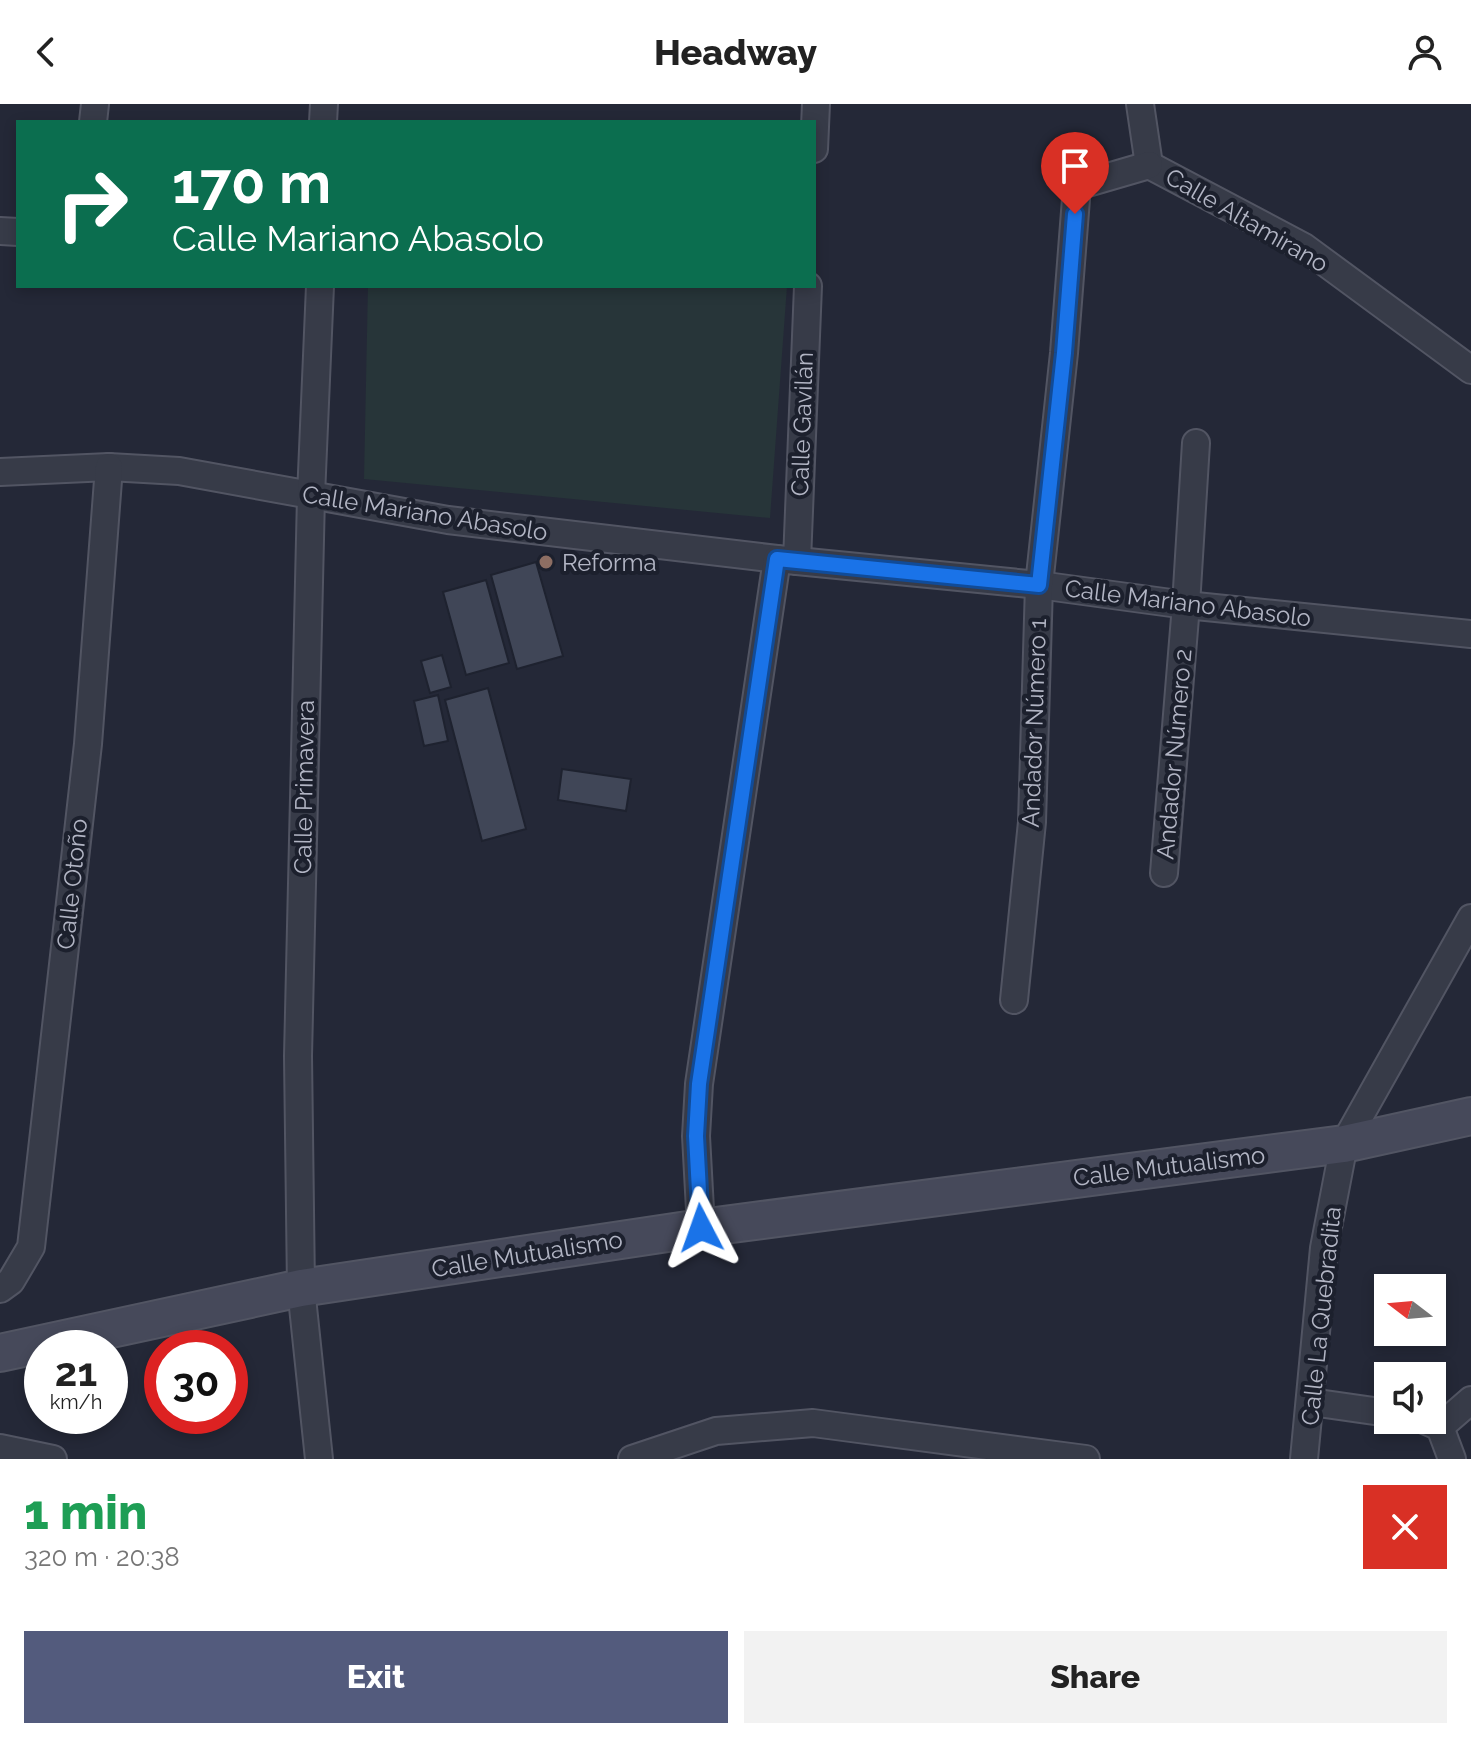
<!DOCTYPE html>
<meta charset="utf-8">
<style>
body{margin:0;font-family:Raleway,sans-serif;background:#f2f2f2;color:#222;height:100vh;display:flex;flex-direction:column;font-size:30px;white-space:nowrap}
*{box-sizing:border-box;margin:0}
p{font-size:26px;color:#767676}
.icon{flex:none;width:44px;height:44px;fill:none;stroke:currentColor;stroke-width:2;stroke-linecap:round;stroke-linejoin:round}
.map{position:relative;height:1355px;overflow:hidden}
.panel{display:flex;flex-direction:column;background:#fff;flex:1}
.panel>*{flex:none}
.guide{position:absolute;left:16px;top:16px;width:800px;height:168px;border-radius:0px;box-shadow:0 4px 12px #0003;background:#0b6e4f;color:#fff;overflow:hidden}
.needle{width:52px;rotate:286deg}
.controls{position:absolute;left:1374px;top:1170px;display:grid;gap:16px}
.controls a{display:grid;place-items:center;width:72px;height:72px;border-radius:0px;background:#fff;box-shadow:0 4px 12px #0003;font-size:40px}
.speed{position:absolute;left:24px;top:1226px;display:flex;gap:16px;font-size:40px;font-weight:700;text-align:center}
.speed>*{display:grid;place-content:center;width:104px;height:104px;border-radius:50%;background:#fff;box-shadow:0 4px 12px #0003;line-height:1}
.speed small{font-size:20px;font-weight:400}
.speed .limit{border:12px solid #d22;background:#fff;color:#111}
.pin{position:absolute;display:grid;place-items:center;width:68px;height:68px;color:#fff;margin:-82px -34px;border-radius:50% 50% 50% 0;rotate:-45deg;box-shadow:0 0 8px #0007}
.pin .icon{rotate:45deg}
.me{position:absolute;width:88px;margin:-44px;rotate:356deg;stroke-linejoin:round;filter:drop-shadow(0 0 6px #0008)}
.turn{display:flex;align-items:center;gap:28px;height:168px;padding:0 24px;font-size:36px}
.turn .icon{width:104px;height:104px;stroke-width:2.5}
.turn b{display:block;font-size:56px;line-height:68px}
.round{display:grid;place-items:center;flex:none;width:84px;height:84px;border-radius:0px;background:#f2f2f2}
.headline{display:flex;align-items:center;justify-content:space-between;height:136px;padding:0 24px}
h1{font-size:48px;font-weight:800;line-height:60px;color:#1e9e55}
.primary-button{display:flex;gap:16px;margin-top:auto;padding:16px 24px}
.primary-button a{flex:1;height:92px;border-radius:0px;background:#535b7d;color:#fff;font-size:32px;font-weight:800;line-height:92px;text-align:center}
.primary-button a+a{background:#f2f2f2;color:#222}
header{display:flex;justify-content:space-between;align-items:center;height:104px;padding:0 24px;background:#fff;font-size:36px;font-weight:800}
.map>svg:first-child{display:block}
</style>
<header><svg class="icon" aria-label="back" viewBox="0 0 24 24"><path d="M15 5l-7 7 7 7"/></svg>Headway<svg class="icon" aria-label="person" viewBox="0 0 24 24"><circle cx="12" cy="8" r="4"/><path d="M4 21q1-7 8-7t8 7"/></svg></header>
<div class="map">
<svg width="1471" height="1355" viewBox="0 0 1471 1355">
<rect width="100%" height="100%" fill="#242837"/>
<path fill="#273539" d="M 368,182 L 787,182 L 770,414 L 364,375 Z"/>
<g fill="#404657" stroke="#1e222f" stroke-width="2">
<path d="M 536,458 L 563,552 L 517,565 L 491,471 Z"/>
<path d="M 486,476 L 509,559 L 466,571 L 443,488 Z"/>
<path d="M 442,551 L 451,583 L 430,589 L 421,557 Z"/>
<path d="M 488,584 L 526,725 L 482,737 L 445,596 Z"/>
<path d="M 438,591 L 448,637 L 424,642 L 414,597 Z"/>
<path d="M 562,665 L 631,675 L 626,707 L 558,696 Z"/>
</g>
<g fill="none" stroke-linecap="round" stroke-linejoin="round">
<g stroke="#525563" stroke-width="30">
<g id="street">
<path d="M 1140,0 L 1149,61"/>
<path d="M 93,18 L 95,0"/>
<path d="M 323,18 L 324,0"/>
<path d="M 814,45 L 816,0"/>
<path d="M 1149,61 L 1304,143 L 1471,266"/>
<path d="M 0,127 L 18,128"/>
<path d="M 0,368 L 109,363 L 179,367 L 448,416 L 777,455 L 1039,481 L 1186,501 L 1471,530"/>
<path d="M 797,457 L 808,182"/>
<path d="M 1164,769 L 1186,501 L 1196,339"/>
<path d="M 1014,896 L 1032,718 L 1039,481 L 1064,249 L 1077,82 L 1149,61"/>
<path d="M 701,1124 L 696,1032 L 699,980 L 777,455"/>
<path d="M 0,1185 L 11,1177 L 31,1143 L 88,640 L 109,363"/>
<path d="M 1311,1298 L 1388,1309"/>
<path d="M 1424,1316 L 1440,1323 L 1452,1355"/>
<path d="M 1440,1323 L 1471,1296"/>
<path d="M 0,1344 L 53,1355"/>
<path d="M 319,1355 L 301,1184 L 298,952 L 311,392 L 320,182"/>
<path d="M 632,1355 L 716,1327 L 813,1319 L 1086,1355"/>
<path d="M 1304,1355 L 1324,1144 L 1344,1040 L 1471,814"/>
</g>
</g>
<g stroke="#525563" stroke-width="40">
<path id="secondary" d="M 0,1249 L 301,1184 L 701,1124 L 1344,1040 L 1471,1012"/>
</g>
<use href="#street" stroke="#373b48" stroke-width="26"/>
<use href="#secondary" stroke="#46495a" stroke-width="36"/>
</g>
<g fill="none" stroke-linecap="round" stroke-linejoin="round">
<g stroke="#114b97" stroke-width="20">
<path id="route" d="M 701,1124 L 696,1032 L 699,980 L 777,455 L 1039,481 L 1064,249 L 1075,110"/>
</g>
<use href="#route" stroke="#1a73e8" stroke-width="14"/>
</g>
<circle fill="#8d6e63" stroke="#1c202d" stroke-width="3" cx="546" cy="458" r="8"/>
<g text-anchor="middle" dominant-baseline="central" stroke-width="8" stroke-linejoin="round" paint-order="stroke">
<g font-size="24" fill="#b2b5c4" stroke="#1c202d">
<text transform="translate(1247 116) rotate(30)">Calle Altamirano</text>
<text transform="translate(802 320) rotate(-88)">Calle Gavilán</text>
<text transform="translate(425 409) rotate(9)">Calle Mariano Abasolo</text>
<text transform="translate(1188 499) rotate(7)">Calle Mariano Abasolo</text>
<text transform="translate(1034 619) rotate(-88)">Andador Número 1</text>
<text transform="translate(1174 650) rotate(-85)">Andador Número 2</text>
<text transform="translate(304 683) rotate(-89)">Calle Primavera</text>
<text transform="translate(72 780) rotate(-84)">Calle Otoño</text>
<text transform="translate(1169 1062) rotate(-7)">Calle Mutualismo</text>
<text transform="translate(527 1150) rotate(-9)">Calle Mutualismo</text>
<text transform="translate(1321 1212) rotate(-84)">Calle La Quebradita</text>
</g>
<g font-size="24" fill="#b2b5c4" stroke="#1c202d" text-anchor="start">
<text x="562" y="458">Reforma</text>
</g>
</g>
</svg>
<div class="controls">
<a><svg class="needle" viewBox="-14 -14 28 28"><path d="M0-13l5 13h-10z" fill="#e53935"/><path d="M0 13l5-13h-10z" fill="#767676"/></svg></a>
<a><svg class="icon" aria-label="sound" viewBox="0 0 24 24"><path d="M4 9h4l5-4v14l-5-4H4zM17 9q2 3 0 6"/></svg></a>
</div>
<div class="speed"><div>21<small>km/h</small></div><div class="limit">30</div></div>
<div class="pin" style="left:1075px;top:110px;background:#d93025"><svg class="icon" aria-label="arrive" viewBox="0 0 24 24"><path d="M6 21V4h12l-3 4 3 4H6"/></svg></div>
<svg class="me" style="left:701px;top:1124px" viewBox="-20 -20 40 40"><path d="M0-17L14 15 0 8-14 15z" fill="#1a73e8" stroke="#fff" stroke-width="4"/></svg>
<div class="guide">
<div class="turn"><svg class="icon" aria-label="right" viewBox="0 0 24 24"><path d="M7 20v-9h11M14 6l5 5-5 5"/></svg><div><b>170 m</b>Calle Mariano Abasolo</div></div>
</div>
</div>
<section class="panel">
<div class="headline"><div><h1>1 min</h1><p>320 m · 20:38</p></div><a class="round" style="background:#d93025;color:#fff"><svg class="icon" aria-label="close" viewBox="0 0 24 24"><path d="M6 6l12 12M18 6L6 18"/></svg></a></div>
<div class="primary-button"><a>Exit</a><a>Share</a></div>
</section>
